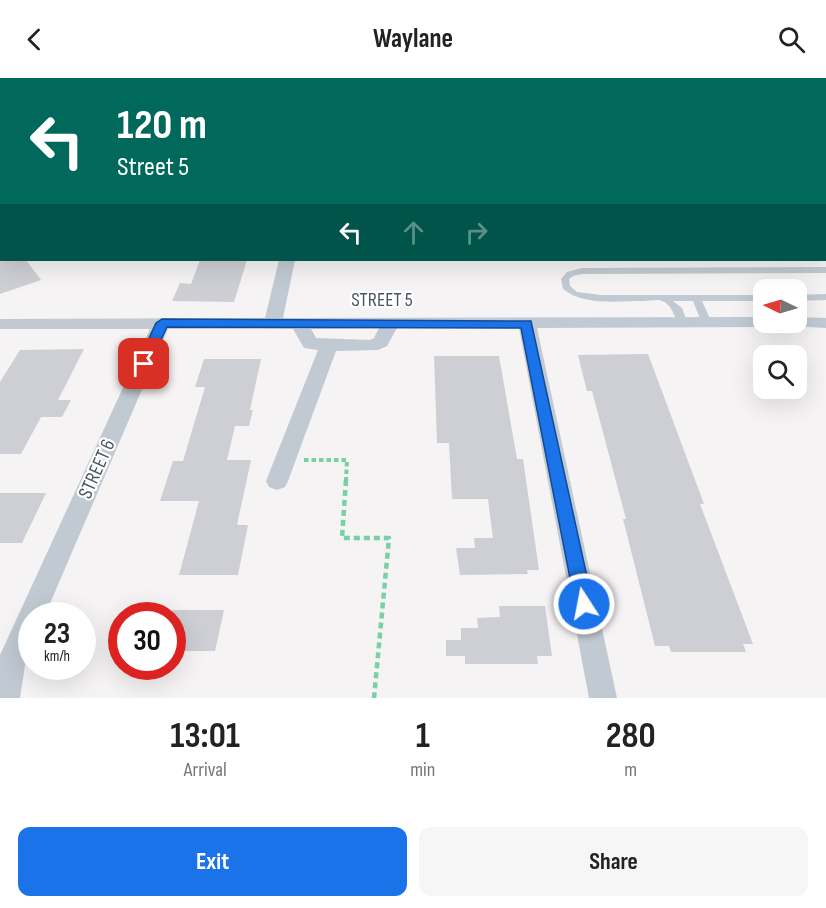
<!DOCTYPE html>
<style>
body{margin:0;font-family:"Sofia Sans Condensed",sans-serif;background:#f6f6f6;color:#222;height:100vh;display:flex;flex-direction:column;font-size:22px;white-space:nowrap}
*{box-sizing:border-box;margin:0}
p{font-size:20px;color:#767676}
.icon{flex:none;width:33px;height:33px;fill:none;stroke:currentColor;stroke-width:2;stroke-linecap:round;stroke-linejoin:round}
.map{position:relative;height:620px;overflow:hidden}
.details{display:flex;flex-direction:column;background:#fff;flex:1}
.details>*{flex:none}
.banner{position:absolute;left:0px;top:0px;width:826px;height:183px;box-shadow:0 6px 24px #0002;background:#00695c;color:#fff;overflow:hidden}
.needle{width:39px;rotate:275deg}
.buttons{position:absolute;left:753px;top:201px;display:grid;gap:12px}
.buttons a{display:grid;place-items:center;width:54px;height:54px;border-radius:12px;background:#fff;box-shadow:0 6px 24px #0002;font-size:30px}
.speed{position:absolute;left:18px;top:524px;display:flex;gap:12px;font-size:30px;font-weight:700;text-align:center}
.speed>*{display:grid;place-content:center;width:78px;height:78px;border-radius:50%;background:#fff;box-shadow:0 6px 24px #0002;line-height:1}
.speed small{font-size:15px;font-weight:400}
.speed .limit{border:9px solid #d22;background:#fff;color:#111}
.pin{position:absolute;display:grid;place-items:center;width:51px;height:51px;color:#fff;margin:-26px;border-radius:12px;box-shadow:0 3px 9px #0006}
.me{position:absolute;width:66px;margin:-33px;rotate:349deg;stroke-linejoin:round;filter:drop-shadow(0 0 4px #0008)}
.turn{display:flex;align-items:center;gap:21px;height:126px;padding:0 18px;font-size:27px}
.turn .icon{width:78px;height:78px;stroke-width:2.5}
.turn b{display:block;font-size:42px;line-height:51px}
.lanes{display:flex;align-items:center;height:57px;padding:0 18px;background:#0003;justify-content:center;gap:30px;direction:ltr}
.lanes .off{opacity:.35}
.eta{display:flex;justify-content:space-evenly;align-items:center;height:102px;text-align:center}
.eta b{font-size:36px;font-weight:700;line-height:42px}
.primary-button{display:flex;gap:12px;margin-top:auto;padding:12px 18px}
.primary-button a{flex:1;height:69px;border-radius:12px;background:#1a73e8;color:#fff;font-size:24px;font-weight:700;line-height:69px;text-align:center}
.primary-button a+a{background:#f6f6f6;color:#222}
header{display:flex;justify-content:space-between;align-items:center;height:78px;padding:0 18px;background:#fff;font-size:27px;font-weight:700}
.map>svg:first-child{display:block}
</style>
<header><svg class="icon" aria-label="back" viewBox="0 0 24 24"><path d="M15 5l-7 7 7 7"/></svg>Waylane<svg class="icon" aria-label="search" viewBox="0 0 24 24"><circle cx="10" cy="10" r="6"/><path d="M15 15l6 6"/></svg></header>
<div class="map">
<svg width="826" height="620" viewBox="0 0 826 620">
<rect width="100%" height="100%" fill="#f5f3f3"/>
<g fill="#cdcfd5">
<path d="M 0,182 L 26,182 L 41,202 L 0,216 Z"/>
<path d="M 200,182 L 247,182 L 234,224 L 172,223 L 180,205 L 191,206 Z"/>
<path d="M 84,271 L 58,322 L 71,322 L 62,339 L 41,339 L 21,376 L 0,376 L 0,304 L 20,272 Z"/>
<path d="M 648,276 L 704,426 L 700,426 L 753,566 L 743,566 L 746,574 L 671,574 L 669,568 L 655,568 L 623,441 L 626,441 L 592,313 L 587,313 L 578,277 Z"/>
<path d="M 434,278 L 499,278 L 517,381 L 523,381 L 539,492 L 527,492 L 528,496 L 460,497 L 456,470 L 475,470 L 474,460 L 493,460 L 488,421 L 452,421 L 449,365 L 437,365 Z"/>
<path d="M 204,281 L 261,281 L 250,332 L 253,332 L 249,348 L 235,348 L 227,382 L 251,382 L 237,447 L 248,447 L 238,497 L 179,497 L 199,423 L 160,423 L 173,383 L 183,383 L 205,309 L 195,309 Z"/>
<path d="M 0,415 L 46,415 L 22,465 L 0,465 Z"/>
<path d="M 499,528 L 545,528 L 552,578 L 537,578 L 538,586 L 465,586 L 465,578 L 446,578 L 446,562 L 461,562 L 461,550 L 478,550 L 477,540 L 500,539 Z"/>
<path d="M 172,532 L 224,532 L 215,573 L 172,573 Z"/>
</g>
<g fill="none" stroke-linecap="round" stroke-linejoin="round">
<path stroke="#7ad0a6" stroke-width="4" stroke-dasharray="4.5 3" stroke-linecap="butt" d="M 304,382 L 347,382 L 346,403"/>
<path stroke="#7ad0a6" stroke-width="4.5" stroke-dasharray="6 4" stroke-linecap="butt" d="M 346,402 L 342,460 L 389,460 L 374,620"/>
<g fill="#c1cad2" fill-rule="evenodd">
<path d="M 497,0 L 503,0 L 504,2 L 498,2 Z"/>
<path d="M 560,0 L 566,0 L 559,2 Z"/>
<path d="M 826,189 L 826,195 L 582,196 L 573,198 L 569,201 L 570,208 L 577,214 L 601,217 L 764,217 L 764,223 L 702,223 L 711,243 L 706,246 L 701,243 L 693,223 L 673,223 L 682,230 L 687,244 L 682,247 C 673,243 675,228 662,223 C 658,221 649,223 644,223 C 619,223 583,228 563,211 L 561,201 L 567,194 L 582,190 Z"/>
<path d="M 826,216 L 826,222 L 796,223 L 796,217 Z"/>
</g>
<g fill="#c1cad2" fill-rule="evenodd">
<path d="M 200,0 L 212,0 L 199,2 Z"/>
<path d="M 418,0 L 428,0 L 417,2 Z"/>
<path d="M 643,0 L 654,0 L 655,2 L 644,2 Z"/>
<rect x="0" y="100" width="2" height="8"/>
<rect x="825" y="100" width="1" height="8"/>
<path d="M 279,182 L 295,182 L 283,240 L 764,239 L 764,244 L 772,244 L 764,249 L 537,250 L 617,620 L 589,620 L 519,250 L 397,250 L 387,268 L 378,272 L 336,273 L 288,403 L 285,409 L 277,412 L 269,409 L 266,403 L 318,272 L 304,270 L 293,251 L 168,251 L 45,537 L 32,537 L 32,568 L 26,581 L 20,620 L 0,620 L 0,577 L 150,251 L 0,251 L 0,241 L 265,240 ZM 379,250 L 374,260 L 370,262 L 316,260 L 311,251 Z"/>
<path d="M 796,239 L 826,240 L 826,250 L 790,248 L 788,244 L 796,244 Z"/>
</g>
<g fill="#c1cad2" fill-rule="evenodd">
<path d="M 54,0 L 68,0 L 53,2 Z"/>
<path d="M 75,0 L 89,0 L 74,2 Z"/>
<path d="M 744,0 L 758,0 L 759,2 L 745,2 Z"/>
<path d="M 2,51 L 2,62 L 0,63 L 0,52 Z"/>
<rect x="825" y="55" width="1" height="11"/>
<rect x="825" y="76" width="1" height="11"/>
<path d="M 0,78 L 2,78 L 0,89 Z"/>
</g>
</g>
<path fill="#1a73e8" stroke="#114b97" stroke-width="1.5" d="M 162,241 L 531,243 L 593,526 L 590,532 L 584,535 L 578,532 L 575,526 L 521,250 L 167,249 L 148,290 L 139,290 L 137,286 L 156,245 Z"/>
<g text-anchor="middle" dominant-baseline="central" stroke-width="4.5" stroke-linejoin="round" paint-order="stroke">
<g font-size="20" fill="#4a5661" stroke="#fff">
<text x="382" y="222">STREET 5</text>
<text transform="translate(97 391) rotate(-66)">STREET 6</text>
</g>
</g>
</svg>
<div class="buttons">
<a><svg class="needle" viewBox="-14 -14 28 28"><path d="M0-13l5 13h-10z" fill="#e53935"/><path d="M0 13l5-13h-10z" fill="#767676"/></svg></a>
<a><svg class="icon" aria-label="search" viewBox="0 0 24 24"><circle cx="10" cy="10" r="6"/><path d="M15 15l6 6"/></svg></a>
</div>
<div class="speed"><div>23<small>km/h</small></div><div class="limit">30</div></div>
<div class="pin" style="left:144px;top:286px;background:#d93025"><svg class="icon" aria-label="arrive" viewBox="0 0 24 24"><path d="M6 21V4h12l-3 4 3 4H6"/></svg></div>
<svg class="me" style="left:584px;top:526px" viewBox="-20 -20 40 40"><circle r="17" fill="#1a73e8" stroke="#fff" stroke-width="3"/><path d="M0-11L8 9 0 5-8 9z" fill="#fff"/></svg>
<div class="banner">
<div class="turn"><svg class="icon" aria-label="left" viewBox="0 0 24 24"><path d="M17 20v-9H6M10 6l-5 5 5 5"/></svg><div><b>120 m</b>Street 5</div></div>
<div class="lanes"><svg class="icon" aria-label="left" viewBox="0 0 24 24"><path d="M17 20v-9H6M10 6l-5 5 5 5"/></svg><svg class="icon off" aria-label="ahead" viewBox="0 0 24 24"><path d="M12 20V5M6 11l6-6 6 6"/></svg><svg class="icon off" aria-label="right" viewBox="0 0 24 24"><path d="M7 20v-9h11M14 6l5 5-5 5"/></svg></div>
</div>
</div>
<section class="details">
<div class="eta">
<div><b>13:01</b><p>Arrival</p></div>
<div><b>1</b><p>min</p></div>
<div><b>280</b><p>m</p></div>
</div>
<div class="primary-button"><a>Exit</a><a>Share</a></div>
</section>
